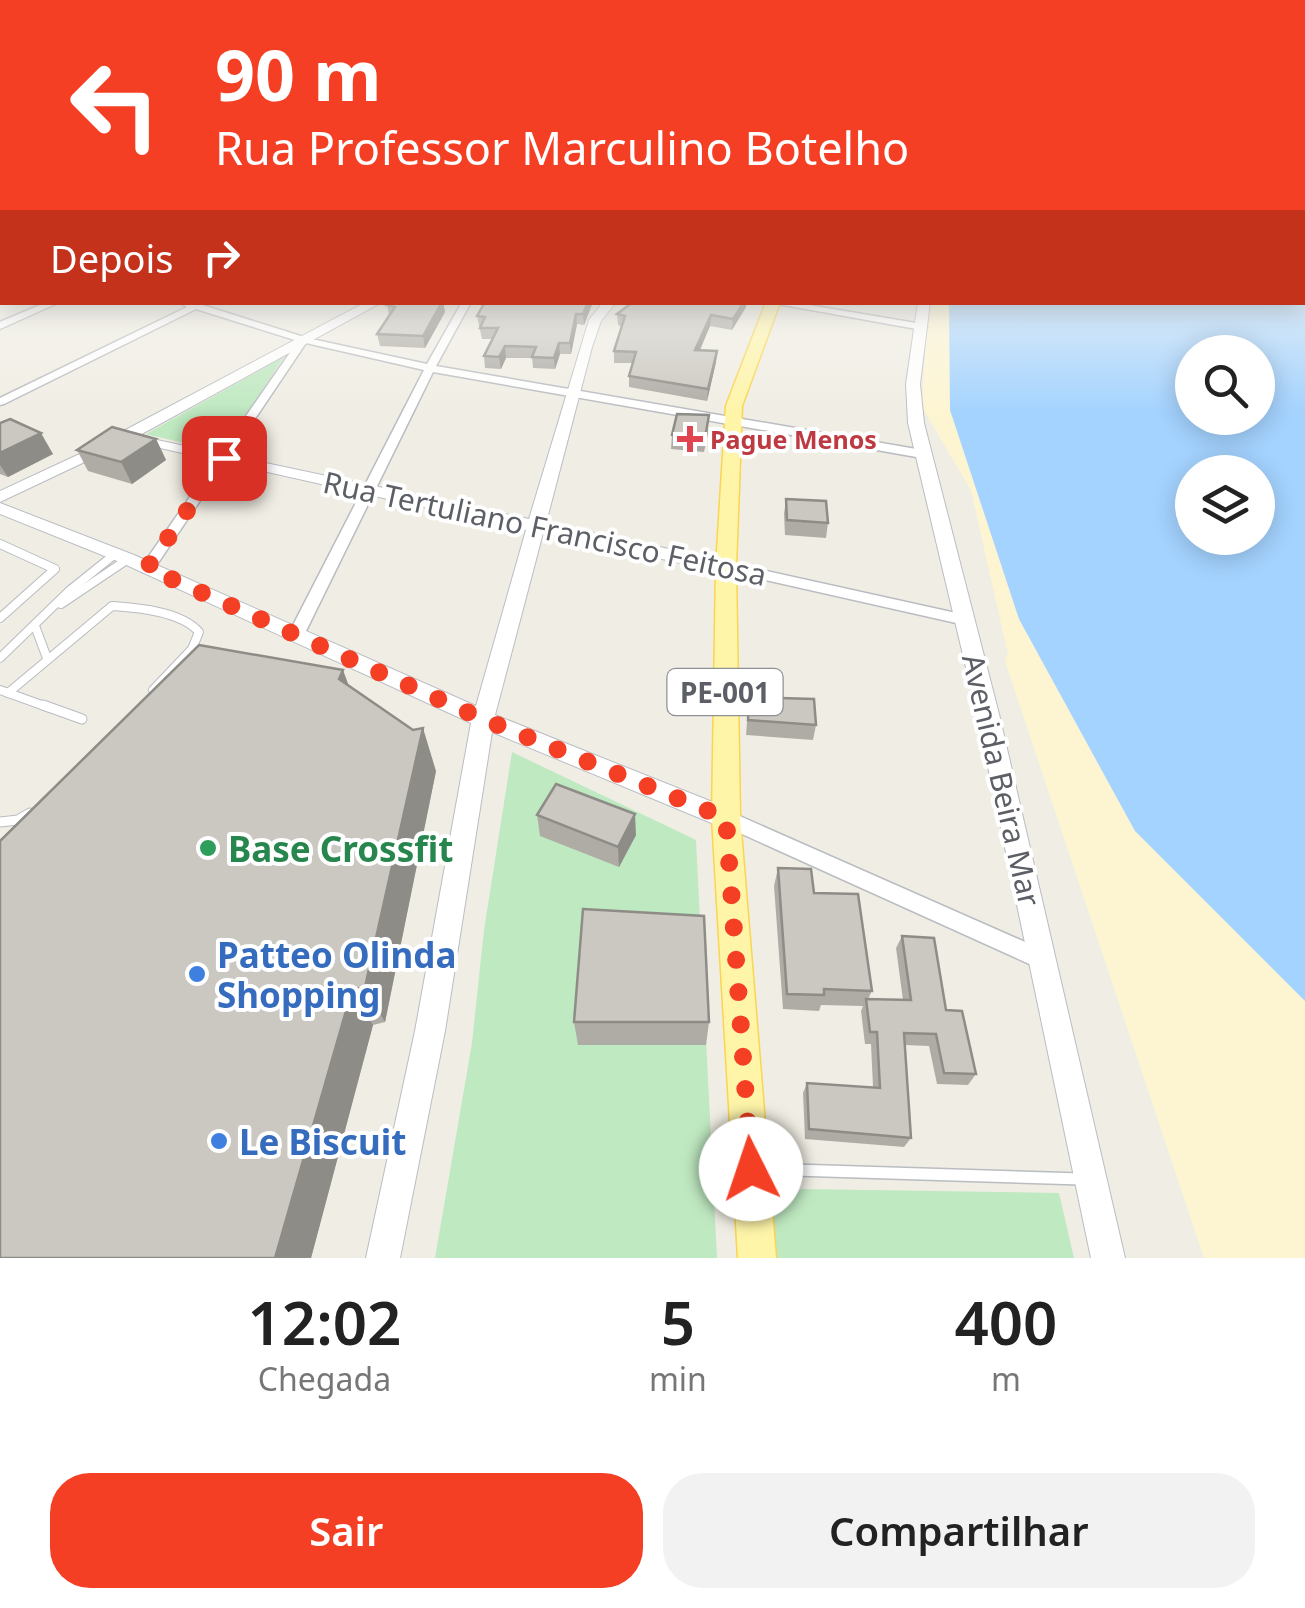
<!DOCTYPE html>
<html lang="pt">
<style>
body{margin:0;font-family:"Noto Sans",sans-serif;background:#f2f2f2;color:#222;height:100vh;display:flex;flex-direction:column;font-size:38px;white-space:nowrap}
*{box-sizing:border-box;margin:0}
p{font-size:32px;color:#767676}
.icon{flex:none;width:55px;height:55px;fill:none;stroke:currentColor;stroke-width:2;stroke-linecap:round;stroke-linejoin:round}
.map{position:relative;height:1258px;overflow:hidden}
.sheet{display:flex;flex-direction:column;background:#fff;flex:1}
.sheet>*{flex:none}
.guide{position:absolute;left:0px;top:0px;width:1305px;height:305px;box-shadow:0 5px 25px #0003;background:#f53f24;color:#fff;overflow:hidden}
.tools{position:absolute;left:1175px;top:335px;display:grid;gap:20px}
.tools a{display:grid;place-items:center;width:100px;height:100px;border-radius:50%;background:#fff;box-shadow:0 5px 25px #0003;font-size:50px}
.pin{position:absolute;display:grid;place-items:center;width:85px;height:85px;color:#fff;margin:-42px;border-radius:20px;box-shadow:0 5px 15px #0006}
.me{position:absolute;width:110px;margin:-55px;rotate:356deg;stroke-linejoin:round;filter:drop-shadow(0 0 8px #0008)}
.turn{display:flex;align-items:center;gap:35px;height:210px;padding:0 50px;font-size:45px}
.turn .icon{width:130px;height:130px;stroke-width:2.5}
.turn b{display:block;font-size:70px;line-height:85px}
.then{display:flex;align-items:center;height:95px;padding:0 50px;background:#0003;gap:20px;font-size:38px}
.eta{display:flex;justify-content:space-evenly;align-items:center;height:170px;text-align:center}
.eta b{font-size:60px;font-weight:600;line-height:70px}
.action{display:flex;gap:20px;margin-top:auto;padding:20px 50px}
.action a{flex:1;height:115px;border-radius:40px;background:#f53f24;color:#fff;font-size:40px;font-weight:600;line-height:115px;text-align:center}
.action a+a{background:#f2f2f2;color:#222}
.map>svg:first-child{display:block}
</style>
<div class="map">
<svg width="1305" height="1258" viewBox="0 0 1305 1258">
<rect width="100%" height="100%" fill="#f0eee4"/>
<g fill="#bfe9c1">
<path d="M 284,357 L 221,452 L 146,434 Z"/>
<path d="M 512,752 L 696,840 L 717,1258 L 435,1258 L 472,1043 L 484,930 Z"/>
<path d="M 802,1189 L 1059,1193 L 1074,1258 L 777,1258 L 772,1199 Z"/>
</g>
<path fill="#fdf5d2" d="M 928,303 L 949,303 L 950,410 L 1022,616 L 1020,621 L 1135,831 L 1305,1001 L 1305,1258 L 1204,1258 L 1005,661 L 1008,654 L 971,490 L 922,407 Z"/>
<path fill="#a4d3ff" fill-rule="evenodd" d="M 1302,237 L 1305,237 L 1305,1001 L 1135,831 L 1019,619 L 950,410 L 949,303 L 1302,302 ZM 1192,352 L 1258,352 L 1258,418 L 1192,418 ZM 1192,472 L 1258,472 L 1258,538 L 1192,538 Z"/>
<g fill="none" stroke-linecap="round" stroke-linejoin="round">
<g stroke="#b9bcc1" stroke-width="10">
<g id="lane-far2">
<path d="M 0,544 L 55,569 L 0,618"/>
<path d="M 61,604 L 128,559"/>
<path d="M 35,626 L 47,658"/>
<path d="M 0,658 L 69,591 L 115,554"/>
<path d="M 0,690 L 50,708"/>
<path d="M 8,693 L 112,606 C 138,608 181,611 199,632 L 192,649 L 153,690"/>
</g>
</g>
<g stroke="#b9bcc1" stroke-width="11">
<g id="lane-far1">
<path d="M 43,705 L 82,719"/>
<path d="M 0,822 L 18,820 L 30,813"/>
</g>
</g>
<g stroke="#b9bcc1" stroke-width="14">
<path id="lane" d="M 760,1169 L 1081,1179"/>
</g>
<g stroke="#b9bcc1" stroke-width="3">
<g id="street">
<rect x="0" y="239" width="2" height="5"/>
<path d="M 0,264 L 2,264 L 2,269 L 0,270 Z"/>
<path d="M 47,302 L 60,302 L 0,329 L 0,322 Z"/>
<path d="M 178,302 L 193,302 L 307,338 L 427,364 L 462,302 L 471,302 L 436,366 L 922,450 L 928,454 L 922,458 L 433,372 L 304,635 L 296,640 L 288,635 L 424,370 L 306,343 L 152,572 L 142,572 L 140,569 L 142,566 L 298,341 L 196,309 L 4,404 L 0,405 L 0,398 L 187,307 Z"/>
<path d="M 767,302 L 791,302 L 922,324 L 927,327 L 922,330 Z"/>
<path d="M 726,562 L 965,615 L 972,620 L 965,625 L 721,570 L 719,567 L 721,564 Z"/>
<path d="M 726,810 L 1050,953 L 1053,960 L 1050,967 L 1043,970 L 1036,967 L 720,824 L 717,818 L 720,812 Z"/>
</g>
</g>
<g stroke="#b9bdc3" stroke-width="2">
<g id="secondary">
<path d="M 366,302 L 382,302 L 138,436 L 529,519 L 589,320 L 603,302 L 616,302 L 601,321 L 592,347 L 546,523 L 726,561 L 735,567 L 726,573 L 543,533 L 495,715 L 735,811 L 738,818 L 735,825 L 726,829 L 492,732 L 445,1031 L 400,1258 L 366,1258 L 415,1031 L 471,723 L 122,563 L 0,514 L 0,503 L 134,555 L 476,706 L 526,530 L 129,441 L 0,502 L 0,491 L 84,452 Z"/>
<path d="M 918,302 L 930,302 L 920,384 L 924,423 L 999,714 L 1125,1258 L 1091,1258 L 977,714 L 908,423 L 906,384 Z"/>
</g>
</g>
<g stroke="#fbd451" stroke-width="3">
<path id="primary" d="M 766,302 L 780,302 L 742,406 L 736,567 L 740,818 L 776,1258 L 738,1258 L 712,818 L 716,567 L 726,406 Z"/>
</g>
<use href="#lane-far2" stroke="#fff" stroke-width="8"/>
<use href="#lane-far1" stroke="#fff" stroke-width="9"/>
<use href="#lane" stroke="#fff" stroke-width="11"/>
<use href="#street" fill="#fff" fill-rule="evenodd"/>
<use href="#secondary" fill="#fff" fill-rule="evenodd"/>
<use href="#primary" fill="#fff5a9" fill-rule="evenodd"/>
</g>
<g fill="#afaca6">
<path d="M 391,302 L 443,302 L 445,312 L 425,348 L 380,346 L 377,334 L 389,316 L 387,305 Z"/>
<path d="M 593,302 L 584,325 L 577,324 L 571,354 L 560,354 L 555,369 L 533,368 L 532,358 L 506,358 L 501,369 L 485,368 L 484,356 L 492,339 L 482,339 L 477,316 Z"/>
<path d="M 746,307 L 732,330 L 710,326 L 700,350 L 716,362 L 707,401 L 629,387 L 629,376 L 633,363 L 614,363 L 614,351 L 622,327 L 618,325 L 617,314 Z"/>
<path d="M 0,423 L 53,454 L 8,477 L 0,474 Z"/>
<path d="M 709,429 L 704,452 L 671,449 L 672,435 Z"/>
<path d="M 156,439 L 166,460 L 132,484 L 88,471 L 77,450 Z"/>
<path d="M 786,499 L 828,523 L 826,538 L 785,535 L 784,514 Z"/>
<path d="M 349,686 L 436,771 L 385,1022 L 373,1025 L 311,1258 Z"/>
<path d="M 749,697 L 816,725 L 813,740 L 746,735 Z"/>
<path d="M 537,815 L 636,835 L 619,867 L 540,836 Z"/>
<path d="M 778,868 L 814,893 L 872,991 L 868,999 L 903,1000 L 896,948 L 902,936 L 946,1010 L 976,1074 L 968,1085 L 937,1084 L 929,1046 L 905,1045 L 911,1138 L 904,1147 L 805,1139 L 803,1093 L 807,1083 L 873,1087 L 871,1044 L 865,1044 L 861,1011 L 863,1006 L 821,1005 L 819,1011 L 783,1009 L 774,886 Z"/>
<path d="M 574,1022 L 709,1022 L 706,1045 L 578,1045 Z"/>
</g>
<g fill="#8e8c87">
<path d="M 442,302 L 443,302 L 445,312 L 425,348 L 423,336 Z"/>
<path d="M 588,302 L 593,302 L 584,325 L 583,314 Z"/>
<path d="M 744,302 L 747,302 L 746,307 L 732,330 L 733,319 Z"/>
<path d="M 576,314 L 577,324 L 571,354 L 570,343 Z"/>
<path d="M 711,315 L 710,326 L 695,361 L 695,350 Z"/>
<path d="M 559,343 L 560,354 L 555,369 L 554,358 Z"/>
<path d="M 505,346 L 506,358 L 501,369 L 499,357 Z"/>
<path d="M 717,351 L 716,362 L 707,401 L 708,389 Z"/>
<path d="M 41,433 L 53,454 L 8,477 L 0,465 L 0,453 Z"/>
<path d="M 156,439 L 166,460 L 132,484 L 121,462 Z"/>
<path d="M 343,670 L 359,713 L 339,679 Z"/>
<path d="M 423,728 L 436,771 L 385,1022 L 365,987 Z"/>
<path d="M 635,814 L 636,835 L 619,867 L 618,847 Z"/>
<path d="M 352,990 L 373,1025 L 311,1258 L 275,1258 Z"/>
</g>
<g fill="#cbc8c1" stroke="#8e8c87" stroke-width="2.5">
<path d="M 391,302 L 442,302 L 423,336 L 377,334 L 395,307 L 387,305 Z"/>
<path d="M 485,302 L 588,302 L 583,314 L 576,314 L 570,343 L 559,343 L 554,358 L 532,357 L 536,347 L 505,346 L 499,357 L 484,356 L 498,328 L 480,328 L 485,317 L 477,316 Z"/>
<path d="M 633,302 L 744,302 L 733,319 L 711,315 L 695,350 L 717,351 L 708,389 L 629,376 L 636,352 L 614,351 L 625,316 L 617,314 Z"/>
<path d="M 677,414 L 709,415 L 705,438 L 672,435 Z"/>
<path d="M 10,419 L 41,433 L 0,453 L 0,423 Z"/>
<path d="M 112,427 L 156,439 L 121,462 L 77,450 Z"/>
<path d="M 786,499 L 826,501 L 828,523 L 787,520 Z"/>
<path d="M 199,645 L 343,670 L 339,679 L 413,730 L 423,728 L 365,987 L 352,990 L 275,1258 L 0,1258 L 0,841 Z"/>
<path d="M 749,697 L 814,699 L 816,725 L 748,720 Z"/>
<path d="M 556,784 L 635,814 L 618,847 L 537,815 Z"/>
<path d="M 778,868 L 811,869 L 814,893 L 858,894 L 872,991 L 824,989 L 824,995 L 787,994 Z"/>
<path d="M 583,909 L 704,916 L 709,1022 L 574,1022 Z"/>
<path d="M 902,936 L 934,938 L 946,1010 L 962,1011 L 976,1074 L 944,1073 L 936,1034 L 904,1033 L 911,1138 L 809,1129 L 807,1083 L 880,1088 L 877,1032 L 870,1032 L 866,999 L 911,1000 Z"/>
</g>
<linearGradient id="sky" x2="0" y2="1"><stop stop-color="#8dc0f1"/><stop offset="0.57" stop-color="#f8f7f3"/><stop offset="1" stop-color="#f8f7f3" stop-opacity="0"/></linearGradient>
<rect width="1305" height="413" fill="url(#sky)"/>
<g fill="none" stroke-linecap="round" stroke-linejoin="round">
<path stroke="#f53f24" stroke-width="18" stroke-dasharray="0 32.4" d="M 224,458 L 147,568 L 483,719 L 726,818 L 751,1169"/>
</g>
<path fill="#e0444e" stroke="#fff" stroke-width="4" d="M685 424h10v10h10v10h-10v10h-10v-10h-10v-10h10z"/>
<circle fill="#2e9e5b" stroke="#fff" stroke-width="4" cx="208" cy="848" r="10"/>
<g fill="#3f7fe0" stroke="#fff" stroke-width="4">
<circle cx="197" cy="974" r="10"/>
<circle cx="219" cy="1141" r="10"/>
</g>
<g text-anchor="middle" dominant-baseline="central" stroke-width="8" stroke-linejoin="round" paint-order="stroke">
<g font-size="25" font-weight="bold" fill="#be3a42" stroke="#fff" text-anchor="start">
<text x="710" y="439">Pague Menos</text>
</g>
<rect fill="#fff" stroke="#8d9094" stroke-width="2.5" x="667.5" y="669" width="115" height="46" rx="8"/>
<g font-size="28" font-weight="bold" fill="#5c6066">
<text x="725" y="692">PE-001</text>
</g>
<g font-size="30" fill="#5c6066" stroke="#fff">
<text transform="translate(545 528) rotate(12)">Rua Tertuliano Francisco Feitosa</text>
<text transform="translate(1002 780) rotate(77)">Avenida Beira Mar</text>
</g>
<g font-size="35" font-weight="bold" fill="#27864d" stroke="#fff" text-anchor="start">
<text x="228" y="848">Base Crossfit</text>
</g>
<g font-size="35" font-weight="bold" fill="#366cbe" stroke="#fff" text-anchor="start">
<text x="217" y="954">Patteo Olinda<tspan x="217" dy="40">Shopping</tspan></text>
<text x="239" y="1141">Le Biscuit</text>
</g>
</g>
</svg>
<div class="tools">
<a><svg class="icon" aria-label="search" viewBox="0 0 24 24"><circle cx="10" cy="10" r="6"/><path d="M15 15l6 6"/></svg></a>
<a><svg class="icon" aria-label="layers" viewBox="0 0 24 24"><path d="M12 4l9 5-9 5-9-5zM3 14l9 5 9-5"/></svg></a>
</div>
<div class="pin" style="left:224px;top:458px;background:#d93025"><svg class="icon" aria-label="arrive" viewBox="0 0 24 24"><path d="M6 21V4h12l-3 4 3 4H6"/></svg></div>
<svg class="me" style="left:751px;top:1169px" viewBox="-20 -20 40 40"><circle r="19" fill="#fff"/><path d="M0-13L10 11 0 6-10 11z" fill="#f53f24"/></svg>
<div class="guide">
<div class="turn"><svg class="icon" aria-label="left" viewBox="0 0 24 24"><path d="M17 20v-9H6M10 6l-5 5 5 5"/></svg><div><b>90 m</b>Rua Professor Marculino Botelho</div></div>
<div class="then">Depois<svg class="icon" aria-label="right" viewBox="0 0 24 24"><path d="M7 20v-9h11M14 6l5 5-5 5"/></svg></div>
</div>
</div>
<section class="sheet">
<div class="eta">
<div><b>12:02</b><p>Chegada</p></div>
<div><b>5</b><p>min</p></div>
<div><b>400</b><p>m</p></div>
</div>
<div class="action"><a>Sair</a><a>Compartilhar</a></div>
</section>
